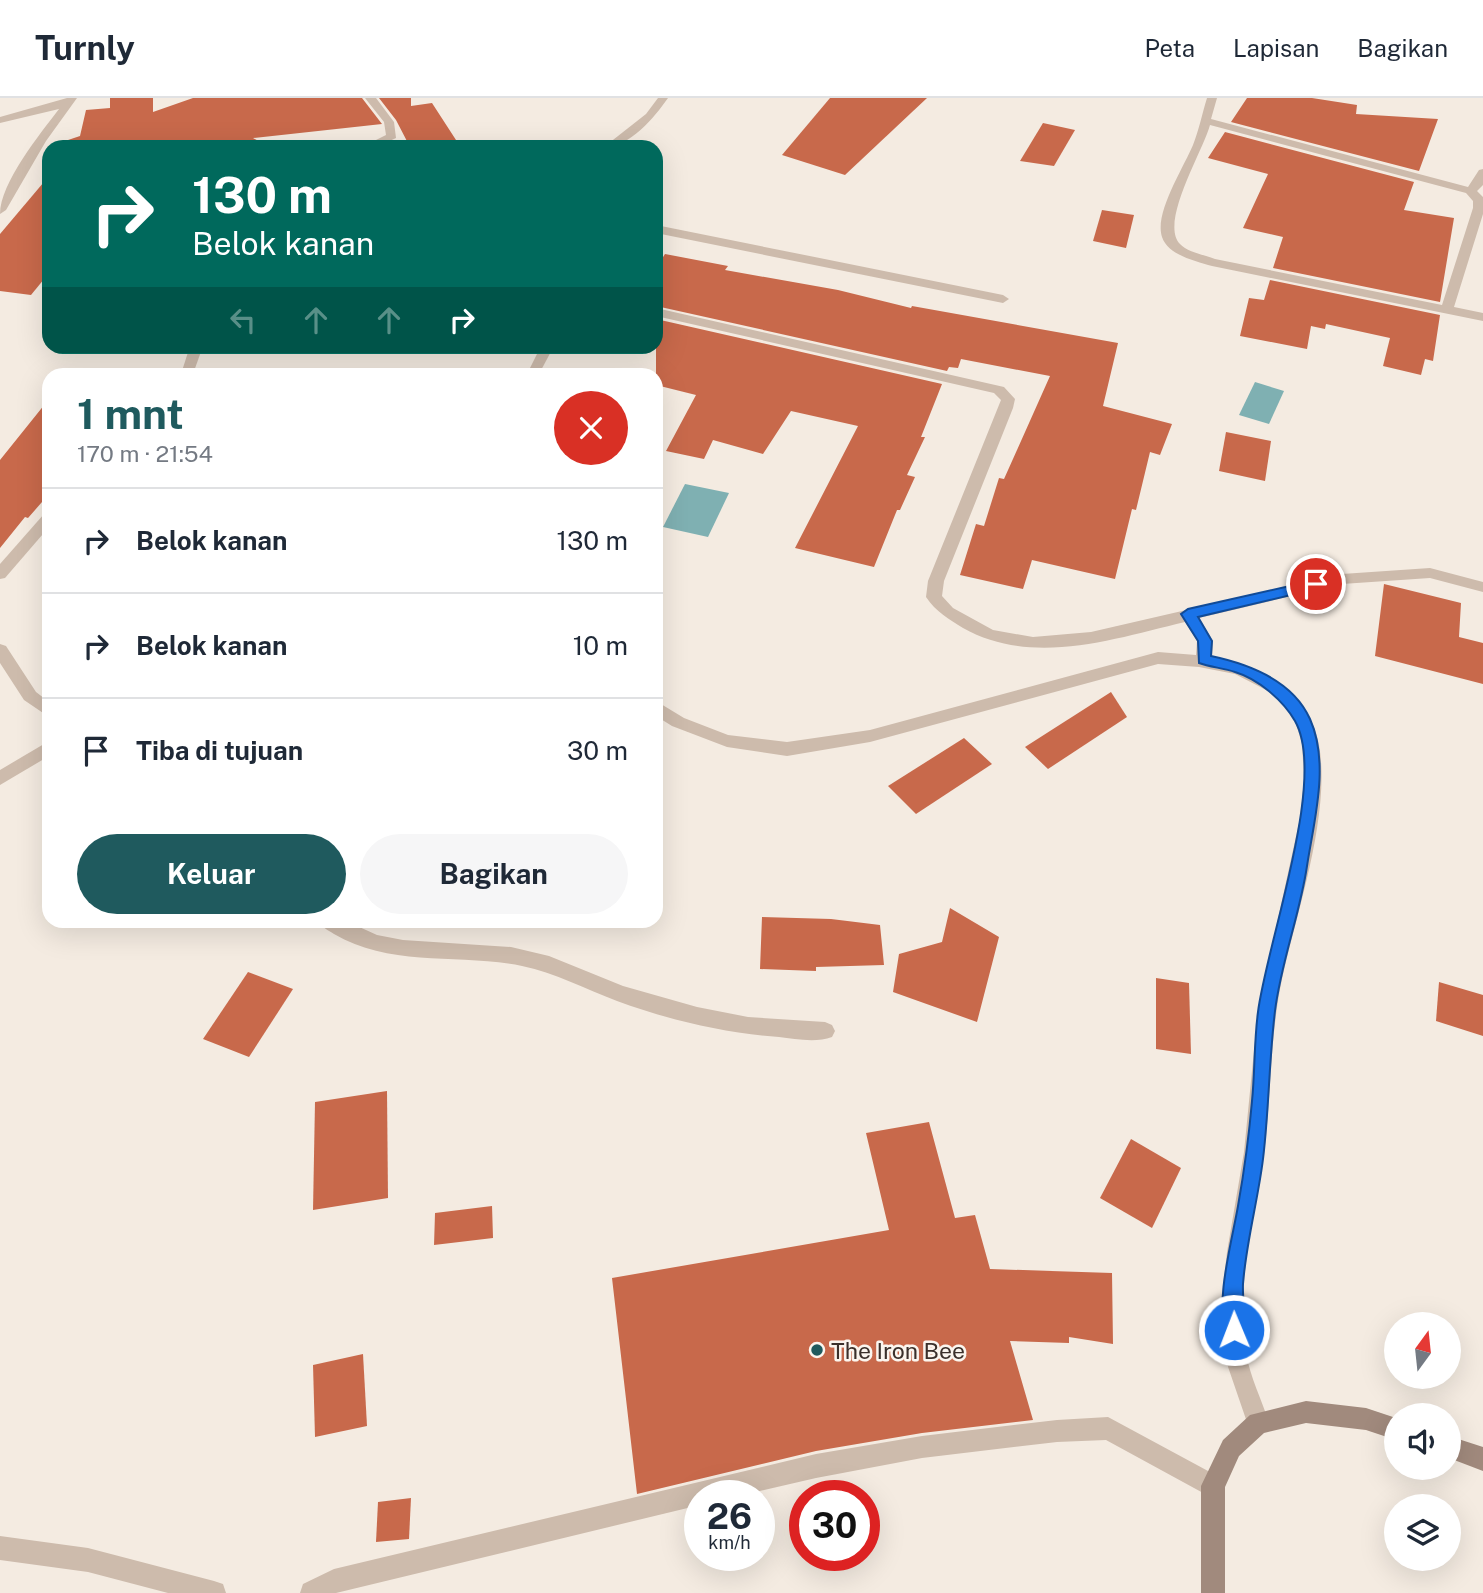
<!DOCTYPE html>
<html lang="id">
<meta charset="utf-8">
<style>
body{margin:0;font-family:"Public Sans",sans-serif;background:#f6f6f7;color:#1f2937;height:100vh;display:flex;flex-direction:column;font-size:26px;white-space:nowrap}
*{box-sizing:border-box;margin:0}
p{font-size:23px;color:#747a83}
.icon{flex:none;width:38px;height:38px;fill:none;stroke:currentColor;stroke-width:2;stroke-linecap:round;stroke-linejoin:round}
.map{position:relative;flex:1;overflow:hidden}
.side{position:absolute;left:42px;top:270px;width:621px;height:560px;display:flex;flex-direction:column;background:#fff;border-radius:21px;box-shadow:0 7px 28px #0002}
.side>*{flex:none}
.top-card{position:absolute;left:42px;top:42px;width:621px;height:214px;border-radius:21px;box-shadow:0 7px 28px #0002;background:#00695c;color:#fff;overflow:hidden}
.needle{width:46px;rotate:15deg}
.tools{position:absolute;left:1384px;top:1214px;display:grid;gap:14px}
.tools a{display:grid;place-items:center;width:77px;height:77px;border-radius:50%;background:#fff;box-shadow:0 7px 28px #0002;font-size:35px}
.speed{position:absolute;left:684px;top:1382px;display:flex;gap:14px;font-size:35px;font-weight:700;text-align:center}
.speed>*{display:grid;place-content:center;width:91px;height:91px;border-radius:50%;background:#fff;box-shadow:0 7px 28px #0002;line-height:1}
.speed small{font-size:18px;font-weight:400}
.speed .limit{border:10px solid #d22;background:#fff;color:#111}
.pin{position:absolute;display:grid;place-items:center;width:60px;height:60px;color:#fff;margin:-30px;border:4px solid #fff;border-radius:50%;box-shadow:0 2px 7px #0007}
.me{position:absolute;width:77px;margin:-38px;rotate:359deg;stroke-linejoin:round;filter:drop-shadow(0 0 5px #0008)}
.turn{display:flex;align-items:center;gap:24px;height:147px;padding:0 35px;font-size:32px}
.turn .icon{width:91px;height:91px;stroke-width:2.5}
.turn b{display:block;font-size:49px;line-height:60px}
.lanes{display:flex;align-items:center;height:66px;padding:0 35px;background:#0003;justify-content:center;gap:35px;direction:ltr}
.lanes .off{opacity:.35}
.round{display:grid;place-items:center;flex:none;width:74px;height:74px;border-radius:37px;background:#f6f6f7}
.overview{display:flex;align-items:center;justify-content:space-between;height:119px;padding:0 35px}
h1{font-size:42px;font-weight:700;line-height:52px;color:#1f5a5e}
.primary-button{display:flex;gap:14px;margin-top:auto;padding:14px 35px}
.primary-button a{flex:1;height:80px;border-radius:42px;background:#1f5a5e;color:#fff;font-size:28px;font-weight:700;line-height:80px;text-align:center}
.primary-button a+a{background:#f6f6f7;color:#1f2937}
ul{padding:0;list-style:none}
li{display:flex;align-items:center;gap:21px;height:105px;padding:0 35px;border-top:2px solid #e0e1e3}
li div{flex:1}
li b{display:block;font-size:26px}
li em{font-style:normal}
header{display:flex;align-items:center;gap:42px;box-sizing:border-box;height:98px;padding:0 35px;background:#fff;border-bottom:2px solid #e0e1e3}
header strong{font-size:33px}
nav{display:flex;gap:38px;margin-inline-start:auto;font-size:24px}
.map>svg:first-child{display:block}
</style>
<header>
<strong>Turnly</strong>
<nav><a>Peta</a><a>Lapisan</a><a>Bagikan</a></nav>
</header>
<div class="map">
<svg width="1483" height="1495" viewBox="0 0 1483 1495">
<rect width="100%" height="100%" fill="#f4ebe1"/>
<g fill="#7fb0b2">
<path d="M 1255,284 L 1284,293 L 1269,326 L 1239,317 Z"/>
<path d="M 685,386 L 729,395 L 708,439 L 663,429 Z"/>
</g>
<g fill="#c8694b">
<path d="M 110,0 L 153,0 L 153,14 L 193,0 L 362,0 L 382,26 L 253,40 L 269,49 L 66,49 L 65,43 L 80,38 L 86,12 L 110,10 Z"/>
<path d="M 379,0 L 411,0 L 411,8 L 432,5 L 456,42 L 424,49 L 410,49 L 396,22 Z"/>
<path d="M 830,0 L 927,0 L 845,77 L 782,57 Z"/>
<path d="M 1247,0 L 1312,0 L 1357,7 L 1356,16 L 1438,21 L 1419,73 L 1231,24 Z"/>
<path d="M 1043,25 L 1075,32 L 1054,68 L 1020,63 Z"/>
<path d="M 1225,34 L 1414,84 L 1404,112 L 1454,120 L 1440,204 L 1273,170 L 1283,139 L 1243,130 L 1268,76 L 1208,60 Z"/>
<path d="M 49,78 L 49,175 L 31,197 L 0,193 L 0,136 Z"/>
<path d="M 1102,112 L 1134,117 L 1126,150 L 1093,143 Z"/>
<path d="M 665,156 L 728,168 L 725,172 L 838,192 L 911,210 L 912,208 L 1118,245 L 1103,308 L 1172,326 L 1160,357 L 1150,354 L 1136,412 L 1132,411 L 1115,481 L 1032,462 L 1023,491 L 960,477 L 976,426 L 984,428 L 999,380 L 1004,381 L 1050,278 L 961,261 L 958,270 L 949,269 L 947,273 L 656,208 L 656,170 Z"/>
<path d="M 1270,182 L 1440,217 L 1433,263 L 1425,261 L 1421,277 L 1383,268 L 1390,240 L 1326,226 L 1325,231 L 1311,228 L 1307,251 L 1240,238 L 1249,200 L 1264,202 Z"/>
<path d="M 656,221 L 942,286 L 921,339 L 925,339 L 907,377 L 915,379 L 900,412 L 897,412 L 874,469 L 795,450 L 858,328 L 791,313 L 763,356 L 713,342 L 704,361 L 666,353 L 696,297 L 656,287 Z"/>
<path d="M 49,301 L 49,396 L 28,420 L 25,419 L 0,450 L 0,362 Z"/>
<path d="M 1226,334 L 1271,343 L 1265,383 L 1219,373 Z"/>
<path d="M 1384,486 L 1461,505 L 1459,539 L 1483,545 L 1483,586 L 1375,558 Z"/>
<path d="M 1111,594 L 1127,619 L 1048,671 L 1025,649 Z"/>
<path d="M 964,640 L 992,666 L 916,716 L 888,688 Z"/>
<path d="M 950,810 L 999,839 L 977,924 L 893,894 L 899,856 L 942,844 Z"/>
<path d="M 762,819 L 831,821 L 880,827 L 884,867 L 816,869 L 816,873 L 760,871 Z"/>
<path d="M 248,874 L 293,891 L 249,959 L 203,941 Z"/>
<path d="M 1156,880 L 1189,885 L 1191,956 L 1156,951 Z"/>
<path d="M 1439,884 L 1483,897 L 1483,938 L 1436,923 Z"/>
<path d="M 387,993 L 388,1100 L 313,1112 L 315,1004 Z"/>
<path d="M 929,1024 L 955,1120 L 975,1117 L 990,1171 L 1112,1175 L 1113,1246 L 1069,1239 L 1069,1245 L 1010,1243 L 1033,1322 L 922,1335 L 816,1353 L 637,1396 L 612,1180 L 889,1132 L 866,1035 Z"/>
<path d="M 1131,1041 L 1181,1070 L 1152,1130 L 1100,1100 Z"/>
<path d="M 492,1108 L 493,1140 L 434,1147 L 435,1115 Z"/>
<path d="M 363,1256 L 367,1328 L 315,1339 L 313,1267 Z"/>
<path d="M 411,1400 L 409,1441 L 376,1444 L 378,1404 Z"/>
</g>
<g fill="none" stroke-linecap="round" stroke-linejoin="round">
<g fill="#cdbbac" fill-rule="evenodd">
<path d="M 67,0 L 77,0 L 46,43 L 6,112 L 0,116 C 0,85 40,36 59,11 L 0,25 L 0,19 Z"/>
<path d="M 365,0 L 376,0 L 394,24 L 396,40 L 377,49 L 362,49 L 386,37 L 384,24 Z"/>
<path d="M 658,0 L 668,0 C 654,20 630,49 604,49 L 646,16 Z"/>
<path d="M 1207,0 L 1217,0 L 1211,21 L 1468,89 L 1479,72 L 1483,71 L 1483,87 L 1477,93 L 1483,99 L 1483,116 L 1454,209 L 1483,215 L 1483,223 L 1212,168 C 1195,163 1168,157 1162,139 C 1154,115 1184,69 1193,47 C 1199,32 1202,16 1207,0 ZM 1210,27 L 1466,95 L 1473,103 L 1473,110 L 1442,207 L 1215,161 C 1205,157 1187,154 1180,146 C 1159,125 1203,53 1210,27 Z"/>
<path d="M 656,127 L 1003,197 L 1009,201 L 1003,205 L 656,135 Z"/>
<path d="M 656,210 L 1004,289 L 1015,301 L 1013,310 L 944,483 L 942,498 L 953,510 L 993,532 L 1033,539 L 1091,534 L 1342,476 L 1430,470 L 1483,484 L 1483,494 L 1430,480 L 1342,486 L 1199,520 L 1213,543 L 1212,559 C 1260,567 1310,595 1319,647 C 1331,716 1297,813 1282,881 C 1271,933 1271,987 1266,1039 C 1258,1110 1234,1183 1246,1255 C 1250,1279 1262,1302 1269,1325 L 1266,1333 L 1258,1336 L 1250,1333 L 1226,1263 L 1221,1206 L 1227,1154 L 1244,1054 L 1258,912 L 1300,720 L 1304,680 L 1302,646 L 1295,622 L 1283,607 L 1268,593 L 1235,576 L 1199,569 L 1158,566 L 870,644 L 787,658 L 727,649 L 672,628 L 656,618 L 656,603 L 684,620 L 728,637 L 787,644 L 870,632 L 1158,554 L 1196,557 L 1197,543 L 1185,524 C 1113,541 1033,569 963,530 C 949,521 936,514 926,499 L 928,483 L 1001,302 L 994,295 L 656,218 Z"/>
<path d="M 190,248 L 203,248 L 193,276 L 181,276 Z"/>
<path d="M 541,248 L 554,248 L 539,276 L 527,276 Z"/>
<path d="M 49,415 L 49,429 L 5,480 L 0,481 L 0,466 L 44,416 Z"/>
<path d="M 0,546 L 6,548 L 36,594 L 49,604 L 49,619 L 24,602 L 0,565 Z"/>
<path d="M 49,643 L 49,658 L 0,687 L 0,672 Z"/>
<path d="M 318,822 L 344,822 L 377,837 L 403,842 L 511,849 L 549,858 L 623,888 L 697,909 L 748,919 L 825,924 L 832,927 L 835,933 L 832,939 C 816,945 795,941 779,939 C 724,935 669,922 617,903 C 585,891 556,875 522,868 C 459,855 392,870 334,836 C 328,832 322,830 318,822 Z"/>
<path d="M 1108,1319 L 1221,1380 L 1225,1388 L 1221,1396 L 1213,1400 L 1205,1396 L 1106,1342 L 1057,1344 L 922,1360 L 816,1380 L 738,1398 L 700,1398 L 700,1407 L 336,1495 L 300,1495 L 303,1486 L 334,1471 L 816,1356 L 922,1338 L 1057,1322 Z"/>
<path d="M 0,1438 L 88,1450 L 214,1483 L 223,1486 L 226,1495 L 168,1495 L 88,1474 L 0,1462 Z"/>
</g>
<g fill="#a18a7d" fill-rule="evenodd">
<path d="M 1306,1303 L 1366,1310 L 1396,1320 L 1396,1342 L 1366,1332 L 1306,1325 L 1264,1335 L 1239,1358 L 1225,1389 L 1225,1495 L 1201,1495 L 1201,1388 L 1223,1342 L 1250,1317 Z"/>
<path d="M 1449,1338 L 1483,1349 L 1483,1373 L 1449,1360 Z"/>
</g>
</g>
<path fill="#1a73e8" stroke="#114b97" stroke-width="2" d="M 1316,482 L 1323,486 L 1321,490 L 1198,519 L 1212,543 L 1211,558 C 1249,566 1293,583 1310,621 C 1330,666 1314,722 1307,768 C 1300,816 1281,864 1275,913 C 1269,962 1269,1012 1263,1061 C 1258,1102 1246,1145 1243,1186 C 1242,1204 1248,1223 1242,1239 L 1234,1242 L 1227,1239 C 1214,1206 1232,1143 1238,1108 C 1244,1074 1249,1038 1252,1003 C 1255,974 1254,943 1258,914 C 1266,847 1328,681 1295,623 C 1283,602 1258,581 1235,574 C 1223,570 1210,569 1199,565 L 1198,543 L 1181,516 L 1188,511 Z"/>
<circle fill="#1f5a5e" stroke="#fbf5ee" stroke-width="2.5" cx="817" cy="1252" r="7"/>
<g text-anchor="middle" dominant-baseline="central" stroke-width="5" stroke-linejoin="round" paint-order="stroke">
<g font-size="23" fill="#3b302b" stroke="#fbf5ee" text-anchor="start">
<text x="831" y="1252">The Iron Bee</text>
</g>
</g>
</svg>
<div class="tools">
<a><svg class="needle" viewBox="-14 -14 28 28"><path d="M0-13l5 13h-10z" fill="#e53935"/><path d="M0 13l5-13h-10z" fill="#747a83"/></svg></a>
<a><svg class="icon" aria-label="sound" viewBox="0 0 24 24"><path d="M4 9h4l5-4v14l-5-4H4zM17 9q2 3 0 6"/></svg></a>
<a><svg class="icon" aria-label="layers" viewBox="0 0 24 24"><path d="M12 4l9 5-9 5-9-5zM3 14l9 5 9-5"/></svg></a>
</div>
<div class="speed"><div>26<small>km/h</small></div><div class="limit">30</div></div>
<div class="pin" style="left:1316px;top:486px;background:#d93025"><svg class="icon" aria-label="arrive" viewBox="0 0 24 24"><path d="M6 21V4h12l-3 4 3 4H6"/></svg></div>
<svg class="me" style="left:1234px;top:1232px" viewBox="-20 -20 40 40"><circle r="17" fill="#1a73e8" stroke="#fff" stroke-width="3"/><path d="M0-11L8 9 0 5-8 9z" fill="#fff"/></svg>
<div class="top-card">
<div class="turn"><svg class="icon" aria-label="right" viewBox="0 0 24 24"><path d="M7 20v-9h11M14 6l5 5-5 5"/></svg><div><b>130 m</b>Belok kanan</div></div>
<div class="lanes"><svg class="icon off" aria-label="left" viewBox="0 0 24 24"><path d="M17 20v-9H6M10 6l-5 5 5 5"/></svg><svg class="icon off" aria-label="ahead" viewBox="0 0 24 24"><path d="M12 20V5M6 11l6-6 6 6"/></svg><svg class="icon off" aria-label="ahead" viewBox="0 0 24 24"><path d="M12 20V5M6 11l6-6 6 6"/></svg><svg class="icon" aria-label="right" viewBox="0 0 24 24"><path d="M7 20v-9h11M14 6l5 5-5 5"/></svg></div>
</div>
<section class="side">
<div class="overview"><div><h1>1 mnt</h1><p>170 m · 21:54</p></div><a class="round" style="background:#d93025;color:#fff"><svg class="icon" aria-label="close" viewBox="0 0 24 24"><path d="M6 6l12 12M18 6L6 18"/></svg></a></div>
<ul>
<li><svg class="icon" aria-label="right" viewBox="0 0 24 24"><path d="M7 20v-9h11M14 6l5 5-5 5"/></svg><div><b>Belok kanan</b></div><em>130 m</em></li>
<li><svg class="icon" aria-label="right" viewBox="0 0 24 24"><path d="M7 20v-9h11M14 6l5 5-5 5"/></svg><div><b>Belok kanan</b></div><em>10 m</em></li>
<li><svg class="icon" aria-label="arrive" viewBox="0 0 24 24"><path d="M6 21V4h12l-3 4 3 4H6"/></svg><div><b>Tiba di tujuan</b></div><em>30 m</em></li>
</ul>
<div class="primary-button"><a>Keluar</a><a>Bagikan</a></div>
</section>
</div>
